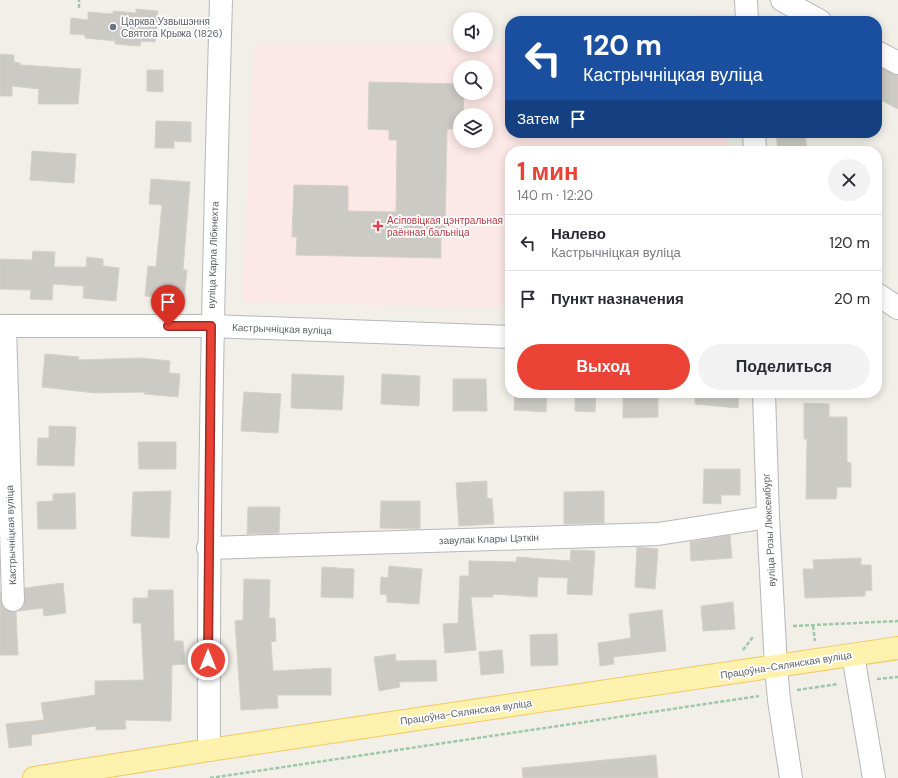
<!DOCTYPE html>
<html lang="ru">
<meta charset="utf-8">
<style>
body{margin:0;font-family:"DM Sans",sans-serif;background:#f2f2f3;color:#2b2b33;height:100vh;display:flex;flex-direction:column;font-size:15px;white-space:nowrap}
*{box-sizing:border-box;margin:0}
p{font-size:13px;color:#7c7c81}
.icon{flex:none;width:22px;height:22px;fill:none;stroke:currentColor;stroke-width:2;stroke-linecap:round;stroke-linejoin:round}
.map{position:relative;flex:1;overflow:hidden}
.drawer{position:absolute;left:505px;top:146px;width:377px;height:252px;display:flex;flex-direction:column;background:#fff;border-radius:16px;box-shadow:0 2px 10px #0003}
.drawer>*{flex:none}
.banner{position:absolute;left:505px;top:16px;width:377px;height:122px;border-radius:16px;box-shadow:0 2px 10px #0003;background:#1a4fa0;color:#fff;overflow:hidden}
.tools{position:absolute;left:453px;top:12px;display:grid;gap:8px}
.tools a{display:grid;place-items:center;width:40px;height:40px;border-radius:50%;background:#fff;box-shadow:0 2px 10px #0003;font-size:20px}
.pin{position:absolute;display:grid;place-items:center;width:34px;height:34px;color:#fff;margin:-41px -17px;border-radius:50% 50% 50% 0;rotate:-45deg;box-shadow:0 0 4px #0007}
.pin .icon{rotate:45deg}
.me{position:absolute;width:44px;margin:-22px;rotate:0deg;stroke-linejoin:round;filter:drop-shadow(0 0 3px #0008)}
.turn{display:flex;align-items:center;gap:14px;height:84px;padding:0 12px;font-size:18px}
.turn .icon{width:52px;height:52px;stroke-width:2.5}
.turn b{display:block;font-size:28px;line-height:34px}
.then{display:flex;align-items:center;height:38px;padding:0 12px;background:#0003;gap:8px;font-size:15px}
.round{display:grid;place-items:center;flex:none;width:42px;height:42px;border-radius:21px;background:#f2f2f3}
.summary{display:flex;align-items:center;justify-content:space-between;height:68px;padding:0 12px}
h1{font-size:24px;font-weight:700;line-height:30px;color:#ea4335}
.button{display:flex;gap:8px;margin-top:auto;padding:8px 12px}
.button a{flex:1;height:46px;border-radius:24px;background:#ea4335;color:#fff;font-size:16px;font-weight:700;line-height:46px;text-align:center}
.button a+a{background:#f2f2f3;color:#2b2b33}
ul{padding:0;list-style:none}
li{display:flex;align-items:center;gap:12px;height:56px;padding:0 12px;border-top:1px solid #e1e1e2}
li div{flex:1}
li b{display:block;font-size:15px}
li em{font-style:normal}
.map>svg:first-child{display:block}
</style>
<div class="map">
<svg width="898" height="778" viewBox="0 0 898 778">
<rect width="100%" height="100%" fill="#f1efe8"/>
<g fill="#fce8e6" fill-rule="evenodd">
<path d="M 726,14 L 726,21 L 642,21 L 642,18 Z"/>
<path d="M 254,45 L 510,45 L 510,133 L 727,133 L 727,151 L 510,151 L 510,308 L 242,302 ZM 460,67 L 486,67 L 486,93 L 460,93 ZM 460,115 L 486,115 L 486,141 L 460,141 Z"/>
</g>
<g fill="#cccac5" stroke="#d6d1c6">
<path d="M 136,9 L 158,11 L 155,42 L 141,41 L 140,46 L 115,44 L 115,41 L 85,38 L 85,35 L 70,34 L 71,18 L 88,20 L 88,12 L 113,14 L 113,11 L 136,13 Z"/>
<path d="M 0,54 L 14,55 L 14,62 L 20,63 L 20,65 L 81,69 L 78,104 L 38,104 L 39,89 L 12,86 L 12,96 L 0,96 Z"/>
<path d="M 877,66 L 898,75 L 898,109 L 877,98 Z"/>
<path d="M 147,70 L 163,70 L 163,92 L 147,91 Z"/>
<path d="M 369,82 L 460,84 L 460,93 L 464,93 L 463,115 L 460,115 L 460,129 L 447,129 L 445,234 L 441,234 L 441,258 L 296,255 L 297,237 L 292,237 L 294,185 L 348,186 L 348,211 L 396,212 L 397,140 L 389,140 L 389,130 L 368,129 Z"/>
<path d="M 156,121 L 191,122 L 191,142 L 174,141 L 174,148 L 155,148 Z"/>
<path d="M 776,133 L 805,133 L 807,151 L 778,151 Z"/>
<path d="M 32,151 L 76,154 L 74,183 L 30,180 Z"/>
<path d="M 151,179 L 190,182 L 183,270 L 187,270 L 184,299 L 145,296 L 148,266 L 156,267 L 162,205 L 149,204 Z"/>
<path d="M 33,251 L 55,252 L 54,267 L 86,267 L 87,257 L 103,259 L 103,266 L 119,268 L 116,301 L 83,298 L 84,286 L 53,284 L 52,300 L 30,299 L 31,290 L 0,289 L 0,259 L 32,260 Z"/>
<path d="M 45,354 L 79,357 L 78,360 L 141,358 L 170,361 L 169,373 L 180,374 L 178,397 L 144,394 L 144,392 L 95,393 L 42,387 Z"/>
<path d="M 292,374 L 344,376 L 342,410 L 291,408 Z"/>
<path d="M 382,374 L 420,376 L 419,406 L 381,404 Z"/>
<path d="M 453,379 L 486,379 L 487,411 L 453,411 Z"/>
<path d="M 244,392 L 281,394 L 278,433 L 241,431 Z"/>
<path d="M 515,393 L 547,393 L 546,412 L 514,410 Z"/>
<path d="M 575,393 L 596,393 L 595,412 L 575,411 Z"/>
<path d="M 623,393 L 658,393 L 658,417 L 623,418 Z"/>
<path d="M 695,393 L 739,393 L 738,408 L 695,404 Z"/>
<path d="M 804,403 L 829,404 L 829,417 L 847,417 L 847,462 L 851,463 L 851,487 L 837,487 L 836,499 L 806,499 L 807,439 L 804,439 Z"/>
<path d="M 49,426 L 76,427 L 74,466 L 37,465 L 38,438 L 49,438 Z"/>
<path d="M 138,442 L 176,442 L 176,469 L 139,469 Z"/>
<path d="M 704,469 L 740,469 L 740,495 L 721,495 L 721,504 L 703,503 Z"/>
<path d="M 487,481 L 487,498 L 492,499 L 494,524 L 459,526 L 456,483 Z"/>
<path d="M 171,491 L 169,538 L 131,536 L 133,492 Z"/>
<path d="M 604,491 L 604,523 L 564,524 L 564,492 Z"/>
<path d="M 75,493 L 76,529 L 38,529 L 37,502 L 53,501 L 53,494 Z"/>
<path d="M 381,501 L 420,501 L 420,529 L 380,528 Z"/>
<path d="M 248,507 L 280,507 L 279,533 L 247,534 Z"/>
<path d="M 730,535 L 732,558 L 691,561 L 690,542 Z"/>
<path d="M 637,547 L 658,549 L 655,589 L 635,587 Z"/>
<path d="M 571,550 L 595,551 L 592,595 L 567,594 L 568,578 L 538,577 L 537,597 L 493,594 L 493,597 L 471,597 L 476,650 L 445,653 L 443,624 L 458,623 L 460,576 L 469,576 L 469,561 L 516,562 L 517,557 L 570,561 Z"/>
<path d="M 861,558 L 861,565 L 871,565 L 872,590 L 865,591 L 865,596 L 805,598 L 803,569 L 814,569 L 813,560 Z"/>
<path d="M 389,566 L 422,569 L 419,604 L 387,602 L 387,595 L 380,594 L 381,577 L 388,578 Z"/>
<path d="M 322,567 L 354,569 L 353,598 L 321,597 Z"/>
<path d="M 244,579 L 270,580 L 269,618 L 275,618 L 276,641 L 271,642 L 273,671 L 331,668 L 331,695 L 277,695 L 278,708 L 241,710 L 235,621 L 243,620 Z"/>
<path d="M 63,583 L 66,613 L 44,616 L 43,608 L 19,611 L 24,606 L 25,588 Z"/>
<path d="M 148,590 L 173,590 L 174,641 L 183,641 L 185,664 L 172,665 L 171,721 L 125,720 L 126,729 L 96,730 L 96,726 L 31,735 L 32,745 L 9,748 L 6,724 L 44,720 L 41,703 L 95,695 L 95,681 L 144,680 L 141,623 L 133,623 L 133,598 L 148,598 Z"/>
<path d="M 0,591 L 3,607 L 7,611 L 16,612 L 18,655 L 0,655 Z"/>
<path d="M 733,602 L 735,629 L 703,631 L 701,606 Z"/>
<path d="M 662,610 L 666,651 L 613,657 L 614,664 L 600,666 L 598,643 L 631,638 L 629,614 Z"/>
<path d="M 557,634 L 558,665 L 531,666 L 530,635 Z"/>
<path d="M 502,650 L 504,673 L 481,675 L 479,652 Z"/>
<path d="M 395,654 L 396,661 L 436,660 L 437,681 L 399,682 L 400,687 L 379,691 L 374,657 Z"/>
<path d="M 656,755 L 658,778 L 523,778 L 522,768 Z"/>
</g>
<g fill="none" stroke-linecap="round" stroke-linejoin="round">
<g stroke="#b5b8bc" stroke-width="24">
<g id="minor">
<path d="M 746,0 L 747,21"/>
<path d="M 782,0 L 820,21"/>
<path d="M 877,52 L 898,63"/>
<path d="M 754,133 L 755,151"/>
<path d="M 877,294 L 898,308"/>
<path d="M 0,326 L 211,326 L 510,337"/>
<path d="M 5,326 L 13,600"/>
<path d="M 764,393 L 768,517 L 776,667 L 779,700 L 791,778"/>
<path d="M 208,548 L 658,534 L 768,517"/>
<path d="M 853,655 L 874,778"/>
<path d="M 209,750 C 208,499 214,250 221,0"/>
</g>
</g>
<g stroke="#f2c960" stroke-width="24">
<path id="major" d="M 34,778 L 209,750 L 898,648"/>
</g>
<g stroke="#9cc7a9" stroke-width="2.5" stroke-dasharray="4 2" stroke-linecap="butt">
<path d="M 79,8 L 79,0"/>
<path d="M 793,626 L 898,621"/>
<path d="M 813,626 L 815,641"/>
<path d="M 743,650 L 753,637"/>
<path d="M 877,679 L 898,677"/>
<path d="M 797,690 L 838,684"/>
<path d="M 210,778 L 759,696"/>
</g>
<use href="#minor" stroke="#fff" stroke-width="22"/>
<use href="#major" stroke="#fff2af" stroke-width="22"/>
</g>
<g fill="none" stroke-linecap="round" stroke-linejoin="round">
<g stroke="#982c22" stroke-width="10">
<path id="route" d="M 168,326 L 211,326 L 208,660"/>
</g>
<use href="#route" stroke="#ea4335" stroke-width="7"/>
</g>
<circle fill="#6b7280" stroke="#fff" stroke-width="1.5" cx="113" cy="27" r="4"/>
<path fill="#e0444e" stroke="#fff" stroke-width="1.5" d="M376 220h4v4h4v4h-4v4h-4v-4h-4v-4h4z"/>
<g text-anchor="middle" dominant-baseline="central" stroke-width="3.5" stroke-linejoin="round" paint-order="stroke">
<g font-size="10" fill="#5b616d" stroke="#fff" text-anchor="start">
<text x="121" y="21">Царква Узвышэння<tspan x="121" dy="12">Святога Крыжа (1826)</tspan></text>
</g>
<g font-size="10" fill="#be3a42" stroke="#fff" text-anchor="start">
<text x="387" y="220">Асіповіцкая цэнтральная<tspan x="387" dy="12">раённая бальніца</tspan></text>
</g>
<g font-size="10" fill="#5f6368" stroke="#fff">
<text transform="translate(213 255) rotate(-88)">вуліца Карла Лібкнехта</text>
<text transform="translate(282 329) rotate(2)">Кастрычніцкая вуліца</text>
<text transform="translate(769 530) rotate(-93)">вуліца Розы Люксембург</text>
<text transform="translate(11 535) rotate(-92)">Кастрычніцкая вуліца</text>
<text transform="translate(489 539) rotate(-2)">завулак Клары Цэткін</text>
<text transform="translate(786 665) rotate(-9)">Працоўна-Сялянская вуліца</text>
<text transform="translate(466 712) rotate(-8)">Працоўна-Сялянская вуліца</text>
</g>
</g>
</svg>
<div class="tools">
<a><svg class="icon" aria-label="sound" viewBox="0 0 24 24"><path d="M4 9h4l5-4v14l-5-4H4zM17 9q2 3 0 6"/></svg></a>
<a><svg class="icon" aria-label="search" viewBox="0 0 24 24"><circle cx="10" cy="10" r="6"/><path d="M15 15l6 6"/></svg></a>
<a><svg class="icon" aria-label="layers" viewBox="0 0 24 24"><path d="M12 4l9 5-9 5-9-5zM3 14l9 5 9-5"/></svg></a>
</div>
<div class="pin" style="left:168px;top:326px;background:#d93025"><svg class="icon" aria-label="arrive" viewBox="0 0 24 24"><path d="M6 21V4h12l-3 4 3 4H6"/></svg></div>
<svg class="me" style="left:208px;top:660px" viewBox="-20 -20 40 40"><circle r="17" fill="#ea4335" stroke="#fff" stroke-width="3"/><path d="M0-11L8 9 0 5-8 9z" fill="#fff"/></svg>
<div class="banner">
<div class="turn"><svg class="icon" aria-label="left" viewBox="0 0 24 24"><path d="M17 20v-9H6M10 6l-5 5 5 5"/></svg><div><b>120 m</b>Кастрычніцкая вуліца</div></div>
<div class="then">Затем<svg class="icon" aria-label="arrive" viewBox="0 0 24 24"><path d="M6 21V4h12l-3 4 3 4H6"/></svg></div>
</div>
<section class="drawer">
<div class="summary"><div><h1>1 мин</h1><p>140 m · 12:20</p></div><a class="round"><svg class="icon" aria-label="close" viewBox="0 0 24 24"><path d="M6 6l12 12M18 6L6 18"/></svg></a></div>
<ul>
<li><svg class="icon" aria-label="left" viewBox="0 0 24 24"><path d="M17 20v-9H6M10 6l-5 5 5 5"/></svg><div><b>Налево</b><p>Кастрычніцкая вуліца</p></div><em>120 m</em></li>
<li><svg class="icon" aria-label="arrive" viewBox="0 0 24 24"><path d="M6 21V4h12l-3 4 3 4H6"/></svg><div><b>Пункт назначения</b></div><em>20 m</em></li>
</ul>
<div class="button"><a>Выход</a><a>Поделиться</a></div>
</section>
</div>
